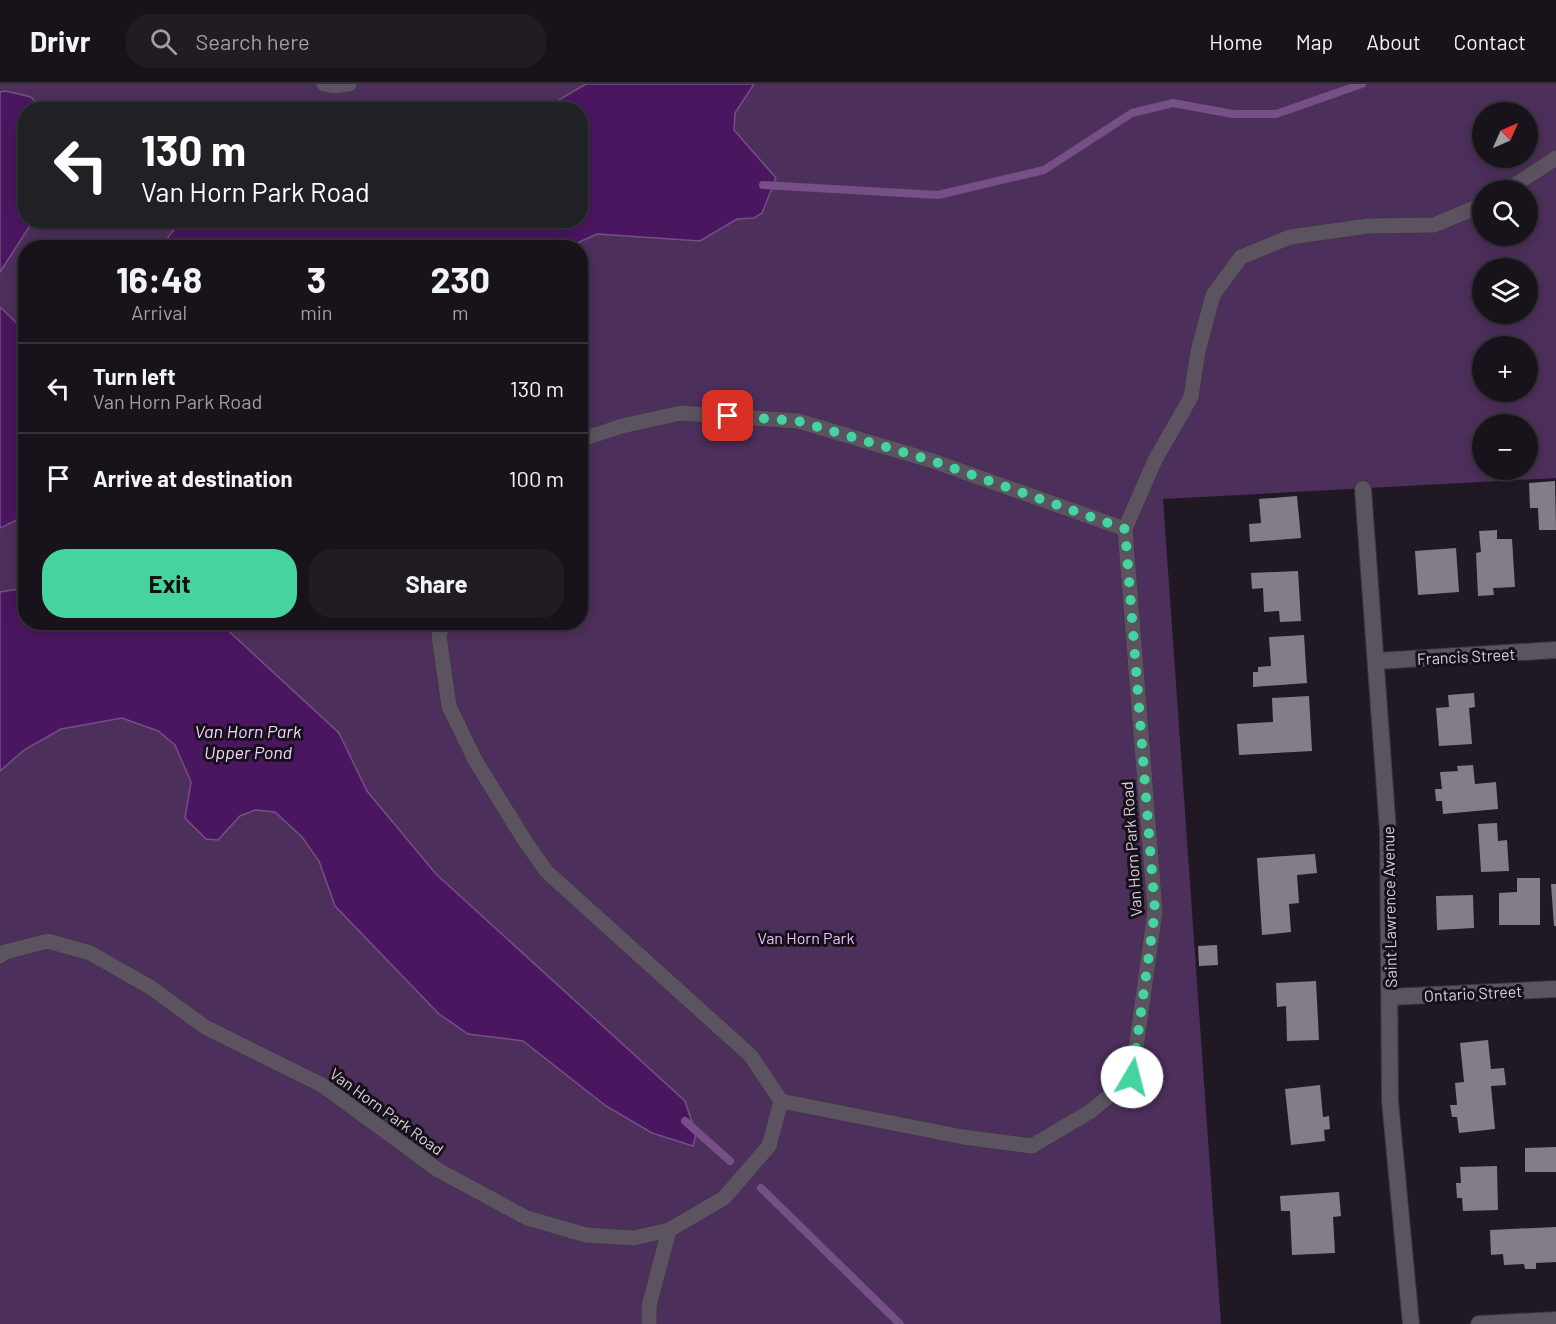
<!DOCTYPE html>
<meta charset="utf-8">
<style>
body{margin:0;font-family:Barlow,sans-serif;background:#211c24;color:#f1f3f6;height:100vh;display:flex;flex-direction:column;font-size:22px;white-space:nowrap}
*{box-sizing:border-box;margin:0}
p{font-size:20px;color:#9f9ea3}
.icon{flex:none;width:33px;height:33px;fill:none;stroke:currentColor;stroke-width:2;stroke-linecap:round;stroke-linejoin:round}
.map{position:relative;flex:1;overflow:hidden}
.side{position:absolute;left:18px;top:156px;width:570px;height:390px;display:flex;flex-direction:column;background:#18131b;border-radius:24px;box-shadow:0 3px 15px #0003,0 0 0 2px #36323a}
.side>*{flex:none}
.banner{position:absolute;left:18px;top:18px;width:570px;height:126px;border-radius:24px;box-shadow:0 3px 15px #0003,0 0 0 2px #36323a;background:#202124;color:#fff;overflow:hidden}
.needle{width:39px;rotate:45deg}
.fabs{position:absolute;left:1472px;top:18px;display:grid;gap:12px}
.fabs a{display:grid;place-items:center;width:66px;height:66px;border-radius:50%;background:#18131b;box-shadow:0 3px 15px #0003,0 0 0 2px #36323a;font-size:30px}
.pin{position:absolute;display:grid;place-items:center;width:51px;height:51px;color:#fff;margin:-26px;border-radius:12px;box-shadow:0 3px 9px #0006}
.me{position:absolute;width:66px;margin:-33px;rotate:8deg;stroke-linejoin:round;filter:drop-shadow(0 0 4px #0008)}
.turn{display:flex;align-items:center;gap:21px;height:126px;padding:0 24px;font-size:27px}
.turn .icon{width:78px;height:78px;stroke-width:2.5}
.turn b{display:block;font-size:42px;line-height:51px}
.eta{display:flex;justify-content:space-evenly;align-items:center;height:102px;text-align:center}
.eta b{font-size:36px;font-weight:700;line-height:42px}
.primary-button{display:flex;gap:12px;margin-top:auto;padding:12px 24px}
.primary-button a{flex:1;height:69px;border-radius:24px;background:#45d49f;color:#111;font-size:24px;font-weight:700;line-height:69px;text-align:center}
.primary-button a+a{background:#211c24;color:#f1f3f6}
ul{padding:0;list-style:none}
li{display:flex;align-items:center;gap:18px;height:90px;padding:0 24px;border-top:2px solid #36323a}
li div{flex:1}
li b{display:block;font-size:22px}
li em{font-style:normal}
header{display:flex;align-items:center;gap:36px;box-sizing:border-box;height:84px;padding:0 30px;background:#18131b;border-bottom:2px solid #36323a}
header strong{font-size:28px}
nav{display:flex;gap:33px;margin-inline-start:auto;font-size:21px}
.search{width:420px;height:54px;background:#211c24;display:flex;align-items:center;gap:15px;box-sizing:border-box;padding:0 21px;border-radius:24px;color:#9f9ea3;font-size:22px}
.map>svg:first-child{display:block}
</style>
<header>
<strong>Drivr</strong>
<div class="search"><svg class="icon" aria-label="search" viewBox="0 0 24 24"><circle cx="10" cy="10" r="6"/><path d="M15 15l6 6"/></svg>Search here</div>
<nav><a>Home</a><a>Map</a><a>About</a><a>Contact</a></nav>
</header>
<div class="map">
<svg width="1556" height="1240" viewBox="0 0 1556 1240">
<rect width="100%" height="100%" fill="#201924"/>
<path fill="#4d2f5b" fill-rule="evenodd" d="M 0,0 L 1556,0 L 1556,394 L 1163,415 L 1221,1240 L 0,1240 ZM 26,26 L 580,26 L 580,136 L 26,136 ZM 1482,28 L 1527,28 L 1527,74 L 1482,74 ZM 1482,106 L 1527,106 L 1527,152 L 1482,152 ZM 26,164 L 580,164 L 580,538 L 26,538 ZM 1482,184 L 1527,184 L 1527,230 L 1482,230 ZM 1482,262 L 1527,262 L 1527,308 L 1482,308 ZM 1482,340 L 1527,340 L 1527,386 L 1482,386 Z"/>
<g fill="#4a1660" stroke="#754f85" stroke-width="1.5">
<path d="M 586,0 L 754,0 L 735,29 L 734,46 L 776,94 L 762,129 L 754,134 L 737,135 L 700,157 L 597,150 L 566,164 L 160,163 L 177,142 L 177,137 L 580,136 L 580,26 L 543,25 Z"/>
<path d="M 6,7 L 31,13 L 41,25 L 26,26 L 26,136 L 33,137 L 0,188 L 0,8 Z"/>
<path d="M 0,223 L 26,248 L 25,432 L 0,444 Z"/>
<path d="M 25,504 L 26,538 L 220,539 L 339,649 L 367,707 L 436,790 L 685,1017 L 696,1050 L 693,1062 L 652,1049 L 606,1022 L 523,957 L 468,950 L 439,930 L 335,822 L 319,777 L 302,753 L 275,728 L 255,726 L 240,732 L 218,756 L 206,755 L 185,734 L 191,698 L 175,661 L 158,647 L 122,634 L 61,645 L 24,666 L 0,687 L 0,508 Z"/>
</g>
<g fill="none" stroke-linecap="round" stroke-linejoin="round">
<g stroke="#754f85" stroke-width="8">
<path d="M 763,101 L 938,111 L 1044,86 L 1132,29 L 1173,19 L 1233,30 L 1276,30 L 1362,0"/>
<path d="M 685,1037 L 730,1077"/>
<path d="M 761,1104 L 900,1240"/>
</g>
</g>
<g fill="#857c89">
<path d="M 1555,397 L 1556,446 L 1539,446 L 1538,424 L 1530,424 L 1529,399 Z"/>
<path d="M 1297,412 L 1301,454 L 1250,458 L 1249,440 L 1261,439 L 1259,415 Z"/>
<path d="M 1497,446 L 1497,455 L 1512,455 L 1515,503 L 1493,504 L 1494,511 L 1478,512 L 1476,469 L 1481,468 L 1479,447 Z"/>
<path d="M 1456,464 L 1459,508 L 1418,511 L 1415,467 Z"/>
<path d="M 1298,487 L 1301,537 L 1280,538 L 1279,527 L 1264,528 L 1263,504 L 1252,505 L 1251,489 Z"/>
<path d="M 1304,551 L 1307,599 L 1253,603 L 1253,588 L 1258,588 L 1258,583 L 1271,582 L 1269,553 Z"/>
<path d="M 1474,609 L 1475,623 L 1469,624 L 1472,660 L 1439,662 L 1436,624 L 1449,623 L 1448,611 Z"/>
<path d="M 1309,612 L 1312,667 L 1239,671 L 1237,640 L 1273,638 L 1272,614 Z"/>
<path d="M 1473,681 L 1475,700 L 1496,698 L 1498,725 L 1443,730 L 1442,717 L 1436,717 L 1435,705 L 1442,705 L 1440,688 L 1458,687 L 1457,682 Z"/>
<path d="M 1497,739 L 1498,757 L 1507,756 L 1509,787 L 1481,788 L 1478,740 Z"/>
<path d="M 1315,770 L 1317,789 L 1297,791 L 1299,819 L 1289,820 L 1291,848 L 1262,851 L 1257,774 Z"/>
<path d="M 1517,794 L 1540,794 L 1540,841 L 1499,841 L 1499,809 L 1517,808 Z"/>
<path d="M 1551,800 L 1556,800 L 1556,842 L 1554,842 Z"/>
<path d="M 1473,811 L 1474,844 L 1437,846 L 1436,812 Z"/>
<path d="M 1217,861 L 1218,881 L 1199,882 L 1198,862 Z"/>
<path d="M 1316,897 L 1319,956 L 1287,957 L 1286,922 L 1277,923 L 1276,899 Z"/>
<path d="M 1488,956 L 1491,985 L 1504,984 L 1506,1001 L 1491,1002 L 1495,1045 L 1459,1049 L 1457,1033 L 1452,1033 L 1450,1021 L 1457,1021 L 1455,999 L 1464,998 L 1460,959 Z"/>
<path d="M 1320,1001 L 1323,1033 L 1329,1032 L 1330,1045 L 1324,1046 L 1325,1057 L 1291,1061 L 1285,1005 Z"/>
<path d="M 1556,1063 L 1556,1088 L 1525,1088 L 1525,1064 Z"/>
<path d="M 1497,1082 L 1498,1126 L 1463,1127 L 1462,1114 L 1457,1114 L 1456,1099 L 1461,1099 L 1460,1083 Z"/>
<path d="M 1339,1108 L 1341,1132 L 1333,1133 L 1335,1169 L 1292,1171 L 1290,1127 L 1281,1127 L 1280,1112 Z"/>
<path d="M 1556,1143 L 1556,1178 L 1536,1179 L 1536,1185 L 1525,1185 L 1524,1180 L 1504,1181 L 1503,1170 L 1491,1171 L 1490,1146 Z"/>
</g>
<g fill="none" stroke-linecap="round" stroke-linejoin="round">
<g stroke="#3b363e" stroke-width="16">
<g id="service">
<path d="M 324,0 L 333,2 L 349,0"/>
<path d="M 1507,106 L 1556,74"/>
<path d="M 580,356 L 622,342 L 681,329 L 798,337 L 933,377 L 1125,445"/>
<path d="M 443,538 L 439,552 L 449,622 L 475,676 L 525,757 L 547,788 L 751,972 L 781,1017"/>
<path d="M 0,872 L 5,868 L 48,857 L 90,869 L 150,903 L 205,943 L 322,1001 L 438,1086 L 527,1134 L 586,1151 L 634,1154 L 669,1146 L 724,1114 L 769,1062 L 781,1017 L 963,1053 L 1032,1062 L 1091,1027 L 1132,993 L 1155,827 L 1125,445 L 1155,376 L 1191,313 L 1198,267 L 1213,211 L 1241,173 L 1290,153 L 1368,142 L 1434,141 L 1482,121"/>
<path d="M 649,1240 L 649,1222 L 669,1146"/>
</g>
</g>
<g stroke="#3b363e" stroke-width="18">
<g id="minor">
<path d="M 1363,405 L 1388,747 L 1390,1017 L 1411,1240"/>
<path d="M 1377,577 L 1556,566"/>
<path d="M 1390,913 L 1556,905"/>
<path d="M 1479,1240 L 1556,1236"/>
</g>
</g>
<use href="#service" stroke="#5c5360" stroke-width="15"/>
<use href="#minor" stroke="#5c5360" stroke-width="16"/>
</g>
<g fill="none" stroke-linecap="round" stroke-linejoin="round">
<path stroke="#45d49f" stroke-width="10" stroke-dasharray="0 18" d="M 728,332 L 798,337 L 933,377 L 1125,445 L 1155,827 L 1132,993"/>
</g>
<g text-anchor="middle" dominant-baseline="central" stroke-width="6" stroke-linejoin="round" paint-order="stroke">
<g font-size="16" fill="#d8d3da" stroke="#17101a">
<text transform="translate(1466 572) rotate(-3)">Francis Street</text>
<text transform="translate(1131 765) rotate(-94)">Van Horn Park Road</text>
<text transform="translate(1389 823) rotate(-91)">Saint Lawrence Avenue</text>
<text transform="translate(1473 909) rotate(-3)">Ontario Street</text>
<text transform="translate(387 1027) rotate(36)">Van Horn Park Road</text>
</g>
<g font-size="16" fill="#e8bffd" stroke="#17101a">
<text x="806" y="853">Van Horn Park</text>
</g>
<g font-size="18" font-style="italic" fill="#f0d5ff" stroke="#17101a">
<text x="248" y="647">Van Horn Park<tspan x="248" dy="21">Upper Pond</tspan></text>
</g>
</g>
</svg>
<div class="fabs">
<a><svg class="needle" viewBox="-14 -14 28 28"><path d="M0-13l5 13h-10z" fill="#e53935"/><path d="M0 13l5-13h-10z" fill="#9f9ea3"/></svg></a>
<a><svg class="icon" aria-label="search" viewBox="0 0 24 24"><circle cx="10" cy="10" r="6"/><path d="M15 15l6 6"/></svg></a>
<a><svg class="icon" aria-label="layers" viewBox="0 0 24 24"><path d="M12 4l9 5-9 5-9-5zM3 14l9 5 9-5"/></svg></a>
<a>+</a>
<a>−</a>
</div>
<div class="pin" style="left:728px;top:332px;background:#d93025"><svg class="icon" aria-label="arrive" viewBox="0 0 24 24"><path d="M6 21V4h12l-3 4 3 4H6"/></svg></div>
<svg class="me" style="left:1132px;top:993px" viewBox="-20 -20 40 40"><circle r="19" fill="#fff"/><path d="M0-13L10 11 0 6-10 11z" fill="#45d49f"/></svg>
<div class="banner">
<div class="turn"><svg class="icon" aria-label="left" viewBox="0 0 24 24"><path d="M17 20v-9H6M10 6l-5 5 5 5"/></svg><div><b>130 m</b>Van Horn Park Road</div></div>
</div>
<section class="side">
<div class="eta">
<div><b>16:48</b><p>Arrival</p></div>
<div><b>3</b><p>min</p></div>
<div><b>230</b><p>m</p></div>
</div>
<ul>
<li><svg class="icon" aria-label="left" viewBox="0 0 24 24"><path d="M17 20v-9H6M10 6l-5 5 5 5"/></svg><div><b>Turn left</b><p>Van Horn Park Road</p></div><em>130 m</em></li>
<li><svg class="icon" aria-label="arrive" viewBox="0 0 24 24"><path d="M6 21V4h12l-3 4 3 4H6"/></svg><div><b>Arrive at destination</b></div><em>100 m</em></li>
</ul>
<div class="primary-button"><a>Exit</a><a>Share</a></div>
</section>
</div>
